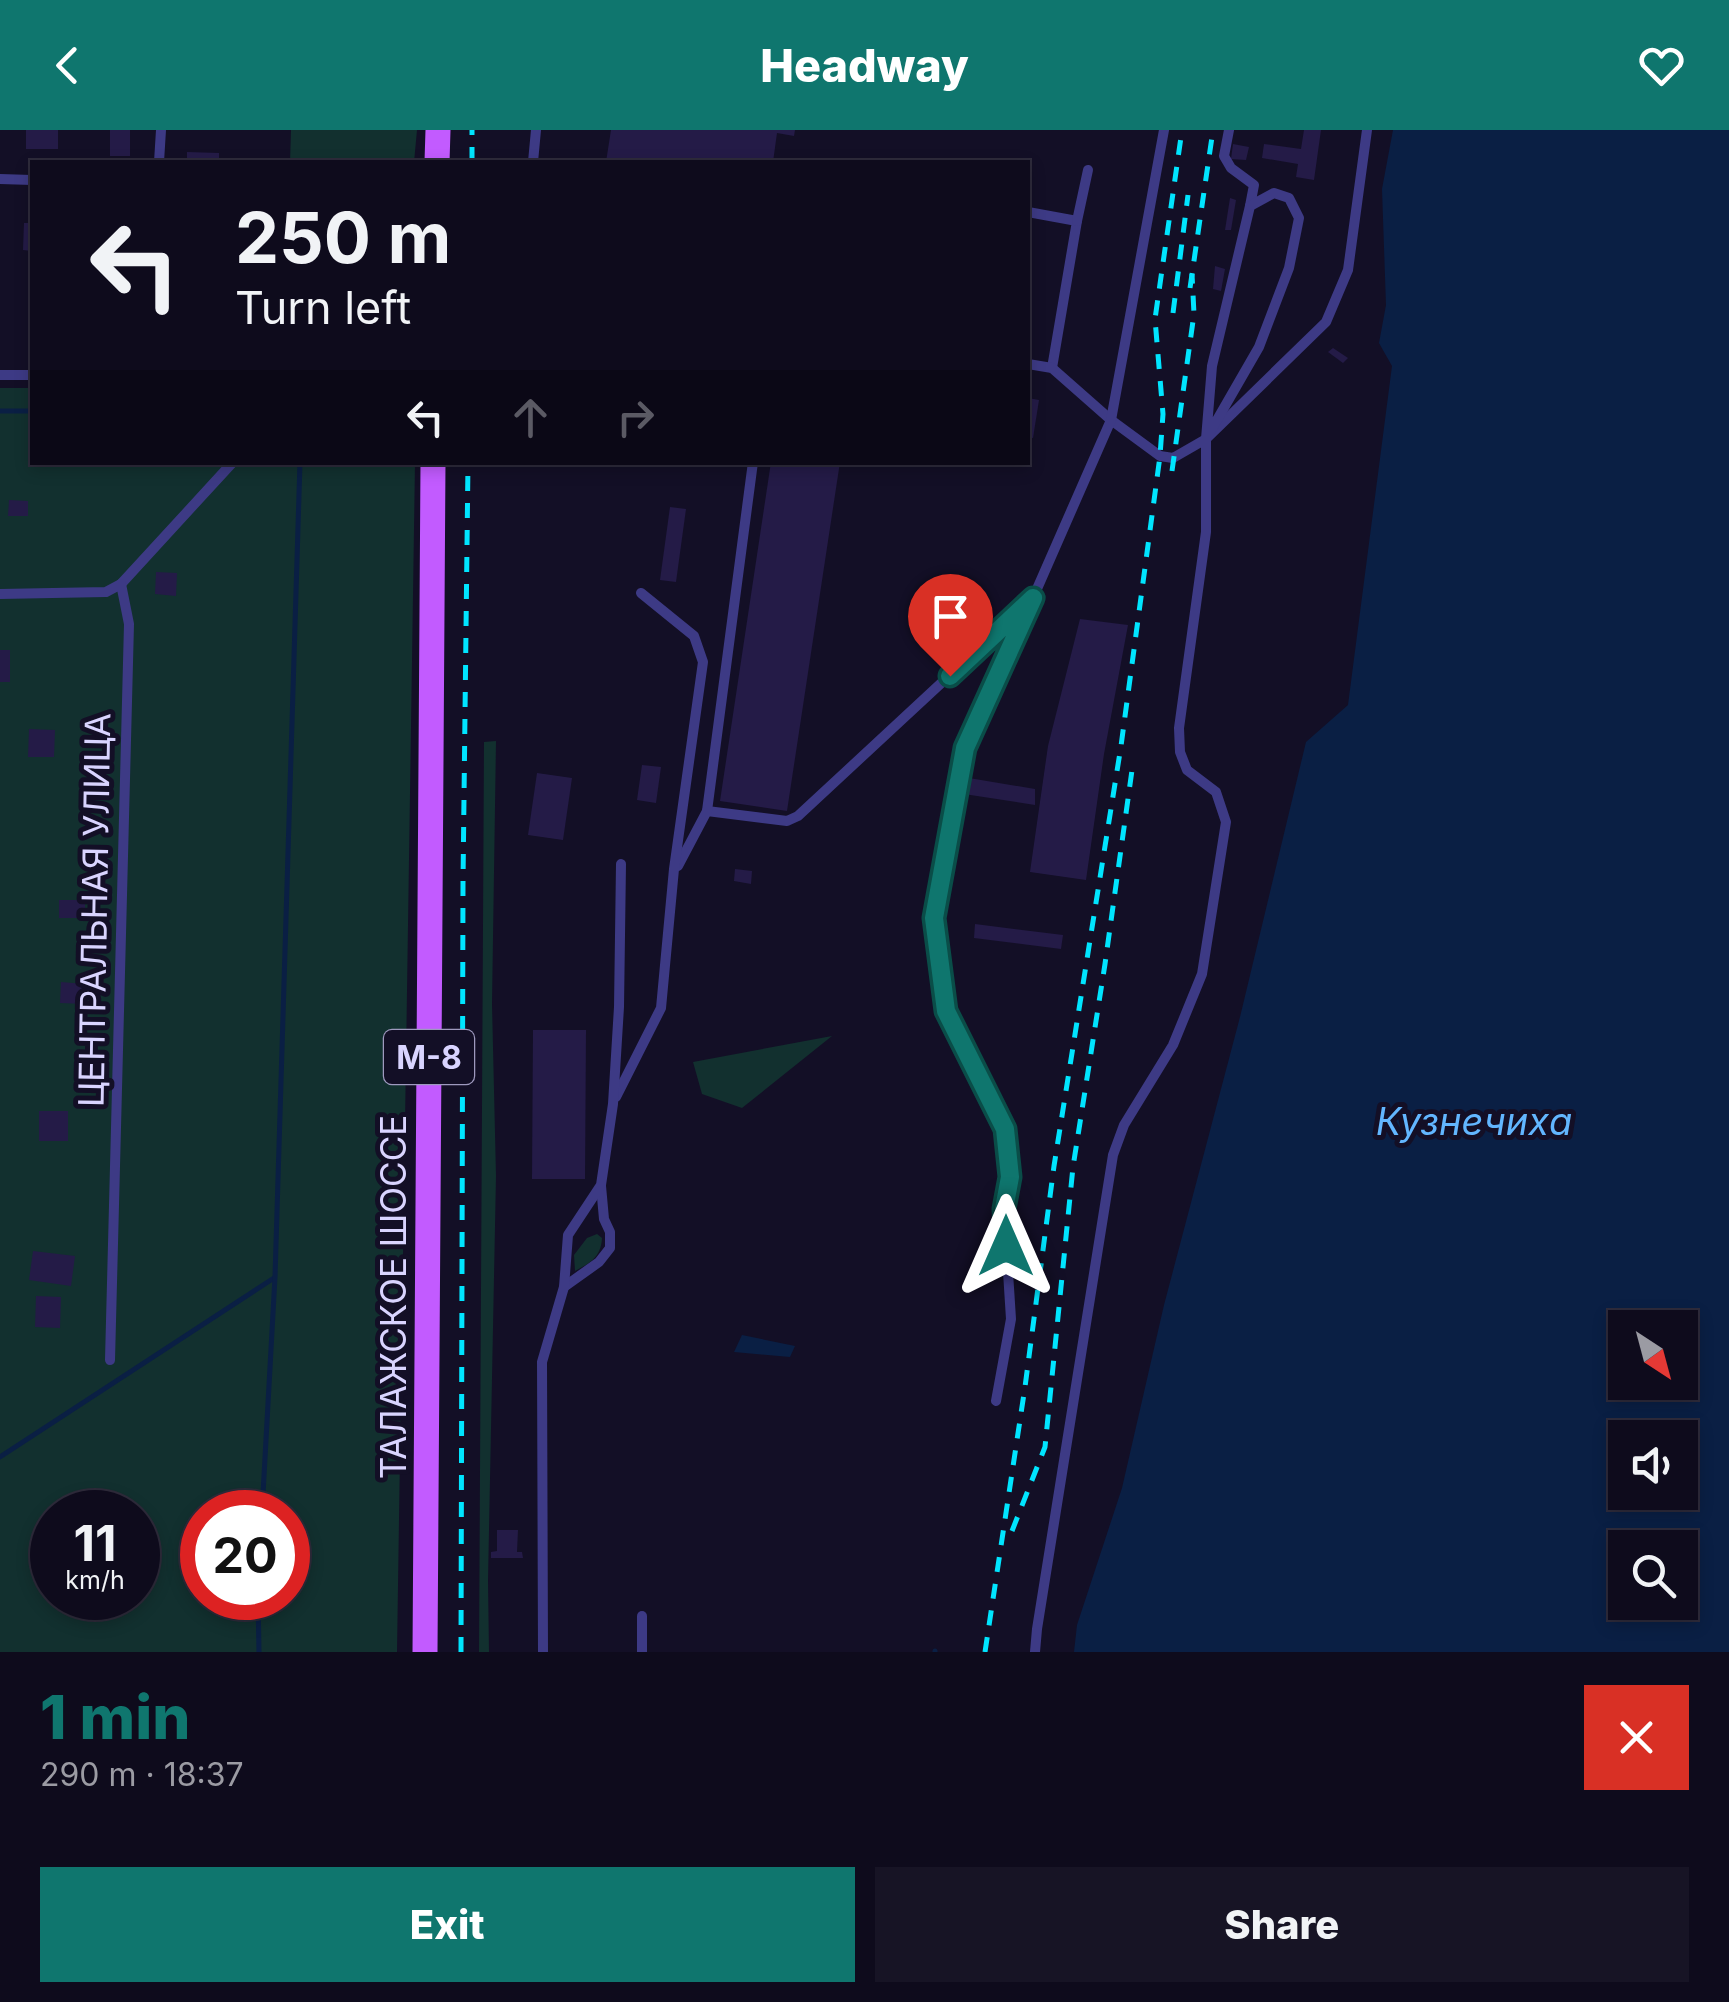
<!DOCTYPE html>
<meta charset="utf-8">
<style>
body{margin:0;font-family:Inter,sans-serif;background:#171425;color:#f1f3f6;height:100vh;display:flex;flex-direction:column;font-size:38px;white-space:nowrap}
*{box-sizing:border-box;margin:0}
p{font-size:32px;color:#9b9ba3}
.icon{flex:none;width:55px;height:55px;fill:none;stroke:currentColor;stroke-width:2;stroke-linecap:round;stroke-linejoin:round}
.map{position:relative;height:1522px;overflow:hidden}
.side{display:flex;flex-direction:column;background:#0e0b1c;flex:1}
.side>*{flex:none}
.top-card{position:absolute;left:30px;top:30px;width:1000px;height:305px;border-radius:0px;box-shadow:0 5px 15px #0003,0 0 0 2px #2e2b3b;background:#0e0b1c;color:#f1f3f6;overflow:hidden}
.needle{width:65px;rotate:144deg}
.controls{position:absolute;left:1608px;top:1180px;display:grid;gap:20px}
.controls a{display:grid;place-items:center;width:90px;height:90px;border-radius:0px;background:#0e0b1c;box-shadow:0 5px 15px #0003,0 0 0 2px #2e2b3b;font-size:50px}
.speed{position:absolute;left:30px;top:1360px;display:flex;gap:20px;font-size:50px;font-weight:700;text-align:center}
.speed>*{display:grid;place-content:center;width:130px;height:130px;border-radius:50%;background:#0e0b1c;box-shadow:0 5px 15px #0003,0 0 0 2px #2e2b3b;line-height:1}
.speed small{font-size:25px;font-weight:400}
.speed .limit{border:15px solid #d22;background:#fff;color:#111}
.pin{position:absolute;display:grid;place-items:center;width:85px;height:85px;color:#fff;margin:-102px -42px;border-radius:50% 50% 50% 0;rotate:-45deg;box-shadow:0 0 10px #0007}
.pin .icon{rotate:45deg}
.me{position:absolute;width:110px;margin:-55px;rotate:0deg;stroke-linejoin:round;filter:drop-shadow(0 0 8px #0008)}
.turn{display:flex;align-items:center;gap:35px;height:210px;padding:0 40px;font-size:45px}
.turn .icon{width:130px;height:130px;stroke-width:2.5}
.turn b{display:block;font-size:70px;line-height:85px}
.lanes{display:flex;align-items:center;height:95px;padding:0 40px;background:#0003;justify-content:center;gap:50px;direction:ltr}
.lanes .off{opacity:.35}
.round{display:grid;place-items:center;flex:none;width:105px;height:105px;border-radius:0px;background:#171425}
.head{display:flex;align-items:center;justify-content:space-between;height:170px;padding:0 40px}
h1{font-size:60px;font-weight:800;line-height:75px;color:#0f766e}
.cta{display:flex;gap:20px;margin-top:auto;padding:20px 40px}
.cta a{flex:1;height:115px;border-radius:0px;background:#0f766e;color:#fff;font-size:40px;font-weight:800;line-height:115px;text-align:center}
.cta a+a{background:#171425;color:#f1f3f6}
header{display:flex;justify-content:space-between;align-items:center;height:130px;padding:0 40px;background:#0f766e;color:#fff;font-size:45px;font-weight:800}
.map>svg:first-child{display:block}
</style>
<header><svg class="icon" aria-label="back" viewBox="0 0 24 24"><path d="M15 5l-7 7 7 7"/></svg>Headway<svg class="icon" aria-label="heart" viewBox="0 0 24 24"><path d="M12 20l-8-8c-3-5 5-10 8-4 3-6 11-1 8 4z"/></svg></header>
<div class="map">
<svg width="1729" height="1522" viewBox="0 0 1729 1522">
<rect width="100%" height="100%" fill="#130f26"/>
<g fill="#12302f" fill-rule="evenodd">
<path d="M 291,0 L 417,0 L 414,32 L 290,32 Z"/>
<path d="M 0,258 L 32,258 L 32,332 L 415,333 L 397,1522 L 0,1522 ZM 52,1382 L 138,1382 L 138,1468 L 52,1468 ZM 202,1382 L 288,1382 L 288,1468 L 202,1468 Z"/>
<path d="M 496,611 L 492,874 L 496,1046 L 488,1451 L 489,1522 L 479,1522 L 484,612 Z"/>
<path d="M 832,906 L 742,978 L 702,964 L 693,932 Z"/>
<path d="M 597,1104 L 602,1108 C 601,1127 590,1133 575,1141 L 574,1125 L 587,1108 Z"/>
</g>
<g fill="#0a1f44" fill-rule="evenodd">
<path d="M 1393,0 L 1729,0 L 1729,1522 L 1074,1522 L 1077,1495 L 1122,1358 L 1164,1175 L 1240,887 L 1306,612 L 1348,575 L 1392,236 L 1379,213 L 1386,175 L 1382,59 ZM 1625,1198 L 1680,1198 L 1680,1252 L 1625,1252 ZM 1625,1308 L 1680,1308 L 1680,1362 L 1625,1362 ZM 1625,1418 L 1680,1418 L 1680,1472 L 1625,1472 Z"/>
<path d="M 742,1205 L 795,1216 L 790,1227 L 734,1222 Z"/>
</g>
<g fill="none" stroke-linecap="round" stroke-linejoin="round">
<g stroke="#0a1f44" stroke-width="5">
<path d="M 0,281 L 32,281"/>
<path d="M 0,1327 L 274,1148"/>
<path d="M 262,1382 L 275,1147 L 300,332"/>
<path d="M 258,1468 L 259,1522"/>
<path d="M 935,1521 L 935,1522"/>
</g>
</g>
<g fill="#241b47">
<rect x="26" y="0" width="32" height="19"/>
<rect x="110" y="0" width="20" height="26"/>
<path d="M 611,0 L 795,0 L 794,6 L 777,3 L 773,32 L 606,32 Z"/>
<path d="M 1304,0 L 1321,0 L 1314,50 L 1296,47 L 1298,34 L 1262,28 L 1264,14 L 1301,19 Z"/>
<path d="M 1233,14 L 1249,17 L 1246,30 L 1231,29 Z"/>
<path d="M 187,22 L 219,23 L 219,32 L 187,32 Z"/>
<path d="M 1230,68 L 1236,70 L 1231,100 L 1225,100 Z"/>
<path d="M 24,93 L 32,93 L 32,121 L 23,120 Z"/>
<path d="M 1215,136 L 1225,139 L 1221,161 L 1213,159 Z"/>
<path d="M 1333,218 L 1348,228 L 1343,233 L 1328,222 Z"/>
<path d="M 1028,268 L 1039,270 L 1033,308 L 1028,307 Z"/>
<path d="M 771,332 L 840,332 L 787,681 L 720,671 Z"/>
<path d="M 9,370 L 28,371 L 28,386 L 8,386 Z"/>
<path d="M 670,377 L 686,379 L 676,452 L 660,450 Z"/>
<path d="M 156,442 L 177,443 L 176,466 L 155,464 Z"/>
<path d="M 1080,489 L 1128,495 L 1104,624 L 1086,750 L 1030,742 L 1048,616 Z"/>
<rect x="0" y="520" width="10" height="32"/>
<path d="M 29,599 L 55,600 L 54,627 L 28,627 Z"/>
<path d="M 642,635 L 661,637 L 656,673 L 637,670 Z"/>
<path d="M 537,643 L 572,648 L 563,710 L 528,705 Z"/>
<path d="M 969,648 L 1035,659 L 1035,675 L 964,664 Z"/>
<path d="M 735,739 L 752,741 L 751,754 L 734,751 Z"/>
<rect x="59" y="770" width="26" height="18"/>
<path d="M 975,794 L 1063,805 L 1061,819 L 974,808 Z"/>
<path d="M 61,852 L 85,854 L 84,874 L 60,873 Z"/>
<path d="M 533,900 L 586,900 L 585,1049 L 532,1049 Z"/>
<rect x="39" y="981" width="29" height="30"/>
<path d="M 33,1121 L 75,1126 L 71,1156 L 29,1150 Z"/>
<path d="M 36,1166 L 61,1167 L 60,1198 L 35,1197 Z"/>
<path d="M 497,1400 L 518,1400 L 517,1422 L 522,1422 L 523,1428 L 491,1428 L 491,1422 L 497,1421 Z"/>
</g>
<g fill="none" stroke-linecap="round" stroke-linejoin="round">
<g stroke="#3d3a85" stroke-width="10">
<path d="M 1229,0 L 1224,26 L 1231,38 L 1254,55 L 1250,76"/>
<path d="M 159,32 L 161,0"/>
<path d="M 533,32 L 536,0"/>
<path d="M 0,49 L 32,50"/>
<path d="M 1028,82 L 1077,91 L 1052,238"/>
<path d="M 1077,91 L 1088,40"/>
<path d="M 1028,234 L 1052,238 L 1111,290 L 1160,326 L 1173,328 L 1206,309 L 1326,192 L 1348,140 L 1367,0"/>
<path d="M 0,245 L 32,245"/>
<path d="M 121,454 L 233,332"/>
<path d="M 0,464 L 106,462 L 121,454 L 129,494 L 110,1230"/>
<path d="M 707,681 L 787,691 L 798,686 L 1033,468 L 1111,290 L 1164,0"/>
<path d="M 678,736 L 707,681 L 753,332"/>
<path d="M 616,967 L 661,878 L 674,739 L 703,532 L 694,506 L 641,463"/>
<path d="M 564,1157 L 599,1132 L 610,1118 L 610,1102 L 604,1089 L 601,1056"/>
<path d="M 996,1271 L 1011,1189 L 1004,1079 L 1010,1047 L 1005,999 L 946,881 L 934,787 L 965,618 L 1031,474"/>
<path d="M 642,1486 L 642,1522"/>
<path d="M 543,1522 L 542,1232 L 564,1157 L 568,1105 L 601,1055 L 613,974 L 619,877 L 621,734"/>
<path d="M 1035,1522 L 1037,1499 L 1113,1025 L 1124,995 L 1173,915 L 1202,844 L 1226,692 L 1216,662 L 1187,640 L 1180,622 L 1179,598 L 1206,402 L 1206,309 L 1212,236 L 1250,76 L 1274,63 L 1289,68 L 1299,88 L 1289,138 L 1259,217 L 1206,309"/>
</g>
<g stroke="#c25bff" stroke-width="25">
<path d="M 437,32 L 438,0"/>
<path d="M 425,1522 L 433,332"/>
</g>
<g stroke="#00e5ff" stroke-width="5" stroke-dasharray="15 12" stroke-linecap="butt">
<path d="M 472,32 L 472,0"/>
<path d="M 1190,158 L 1213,0"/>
<path d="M 1173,183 L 1188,65"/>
<path d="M 1172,341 L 1194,184 L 1192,144"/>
<path d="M 1012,1401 L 1045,1317 L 1073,1037 L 1105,834 L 1133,633"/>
<path d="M 461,1522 L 463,752 L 468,332"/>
<path d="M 985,1522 L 1025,1257 L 1054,1036 L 1121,616 L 1160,326 L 1163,284 L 1155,189 L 1182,0"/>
</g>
</g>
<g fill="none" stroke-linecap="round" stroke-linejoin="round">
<g stroke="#0a4d48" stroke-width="25">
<path id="route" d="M 950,546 L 1033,468 L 965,618 L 934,788 L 946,881 L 1005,999 L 1010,1047 L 1004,1079 L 1006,1116"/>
</g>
<use href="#route" stroke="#0f766e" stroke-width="18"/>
</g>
<g text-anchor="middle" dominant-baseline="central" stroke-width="10" stroke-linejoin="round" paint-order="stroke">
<rect fill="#130f26" stroke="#9e99be" stroke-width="2.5" x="384" y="900" width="90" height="54" rx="8"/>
<g font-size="32" font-weight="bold" fill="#d9d4ff">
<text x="429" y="927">М-8</text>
</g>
<g font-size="35" fill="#d9d4ff" stroke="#130f26">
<text transform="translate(94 780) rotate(-89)">ЦЕНТРАЛЬНАЯ УЛИЦА</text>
<text transform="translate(393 1167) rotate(-90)">ТАЛАЖСКОЕ ШОССЕ</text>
</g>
<g font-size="38" font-style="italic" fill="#62b6ff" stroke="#130f26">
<text x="1474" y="991">Кузнечиха</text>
</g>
</g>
</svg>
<div class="controls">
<a><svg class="needle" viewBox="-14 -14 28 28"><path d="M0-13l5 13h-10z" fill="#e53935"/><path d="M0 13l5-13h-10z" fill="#9b9ba3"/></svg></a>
<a><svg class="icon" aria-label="sound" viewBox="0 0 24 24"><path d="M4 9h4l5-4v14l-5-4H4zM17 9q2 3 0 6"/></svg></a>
<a><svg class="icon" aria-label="search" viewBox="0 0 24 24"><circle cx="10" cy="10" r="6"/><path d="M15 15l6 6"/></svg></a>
</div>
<div class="speed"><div>11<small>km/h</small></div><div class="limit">20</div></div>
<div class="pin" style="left:950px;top:546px;background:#d93025"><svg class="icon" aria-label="arrive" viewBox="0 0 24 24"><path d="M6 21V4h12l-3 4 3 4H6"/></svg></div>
<svg class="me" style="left:1006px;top:1116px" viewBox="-20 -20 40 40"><path d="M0-17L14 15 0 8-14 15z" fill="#0f766e" stroke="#fff" stroke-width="4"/></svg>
<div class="top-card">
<div class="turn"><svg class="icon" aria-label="left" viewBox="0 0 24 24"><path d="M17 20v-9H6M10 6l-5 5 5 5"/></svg><div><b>250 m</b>Turn left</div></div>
<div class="lanes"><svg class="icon" aria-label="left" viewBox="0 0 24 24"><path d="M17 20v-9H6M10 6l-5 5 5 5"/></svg><svg class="icon off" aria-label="ahead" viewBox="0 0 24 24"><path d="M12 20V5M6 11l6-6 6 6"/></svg><svg class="icon off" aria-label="right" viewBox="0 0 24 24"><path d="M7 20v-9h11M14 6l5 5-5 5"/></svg></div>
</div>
</div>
<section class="side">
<div class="head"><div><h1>1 min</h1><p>290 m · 18:37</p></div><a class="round" style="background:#d93025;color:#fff"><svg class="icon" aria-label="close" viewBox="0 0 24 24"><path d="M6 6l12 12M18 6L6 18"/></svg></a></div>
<div class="cta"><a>Exit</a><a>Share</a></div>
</section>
